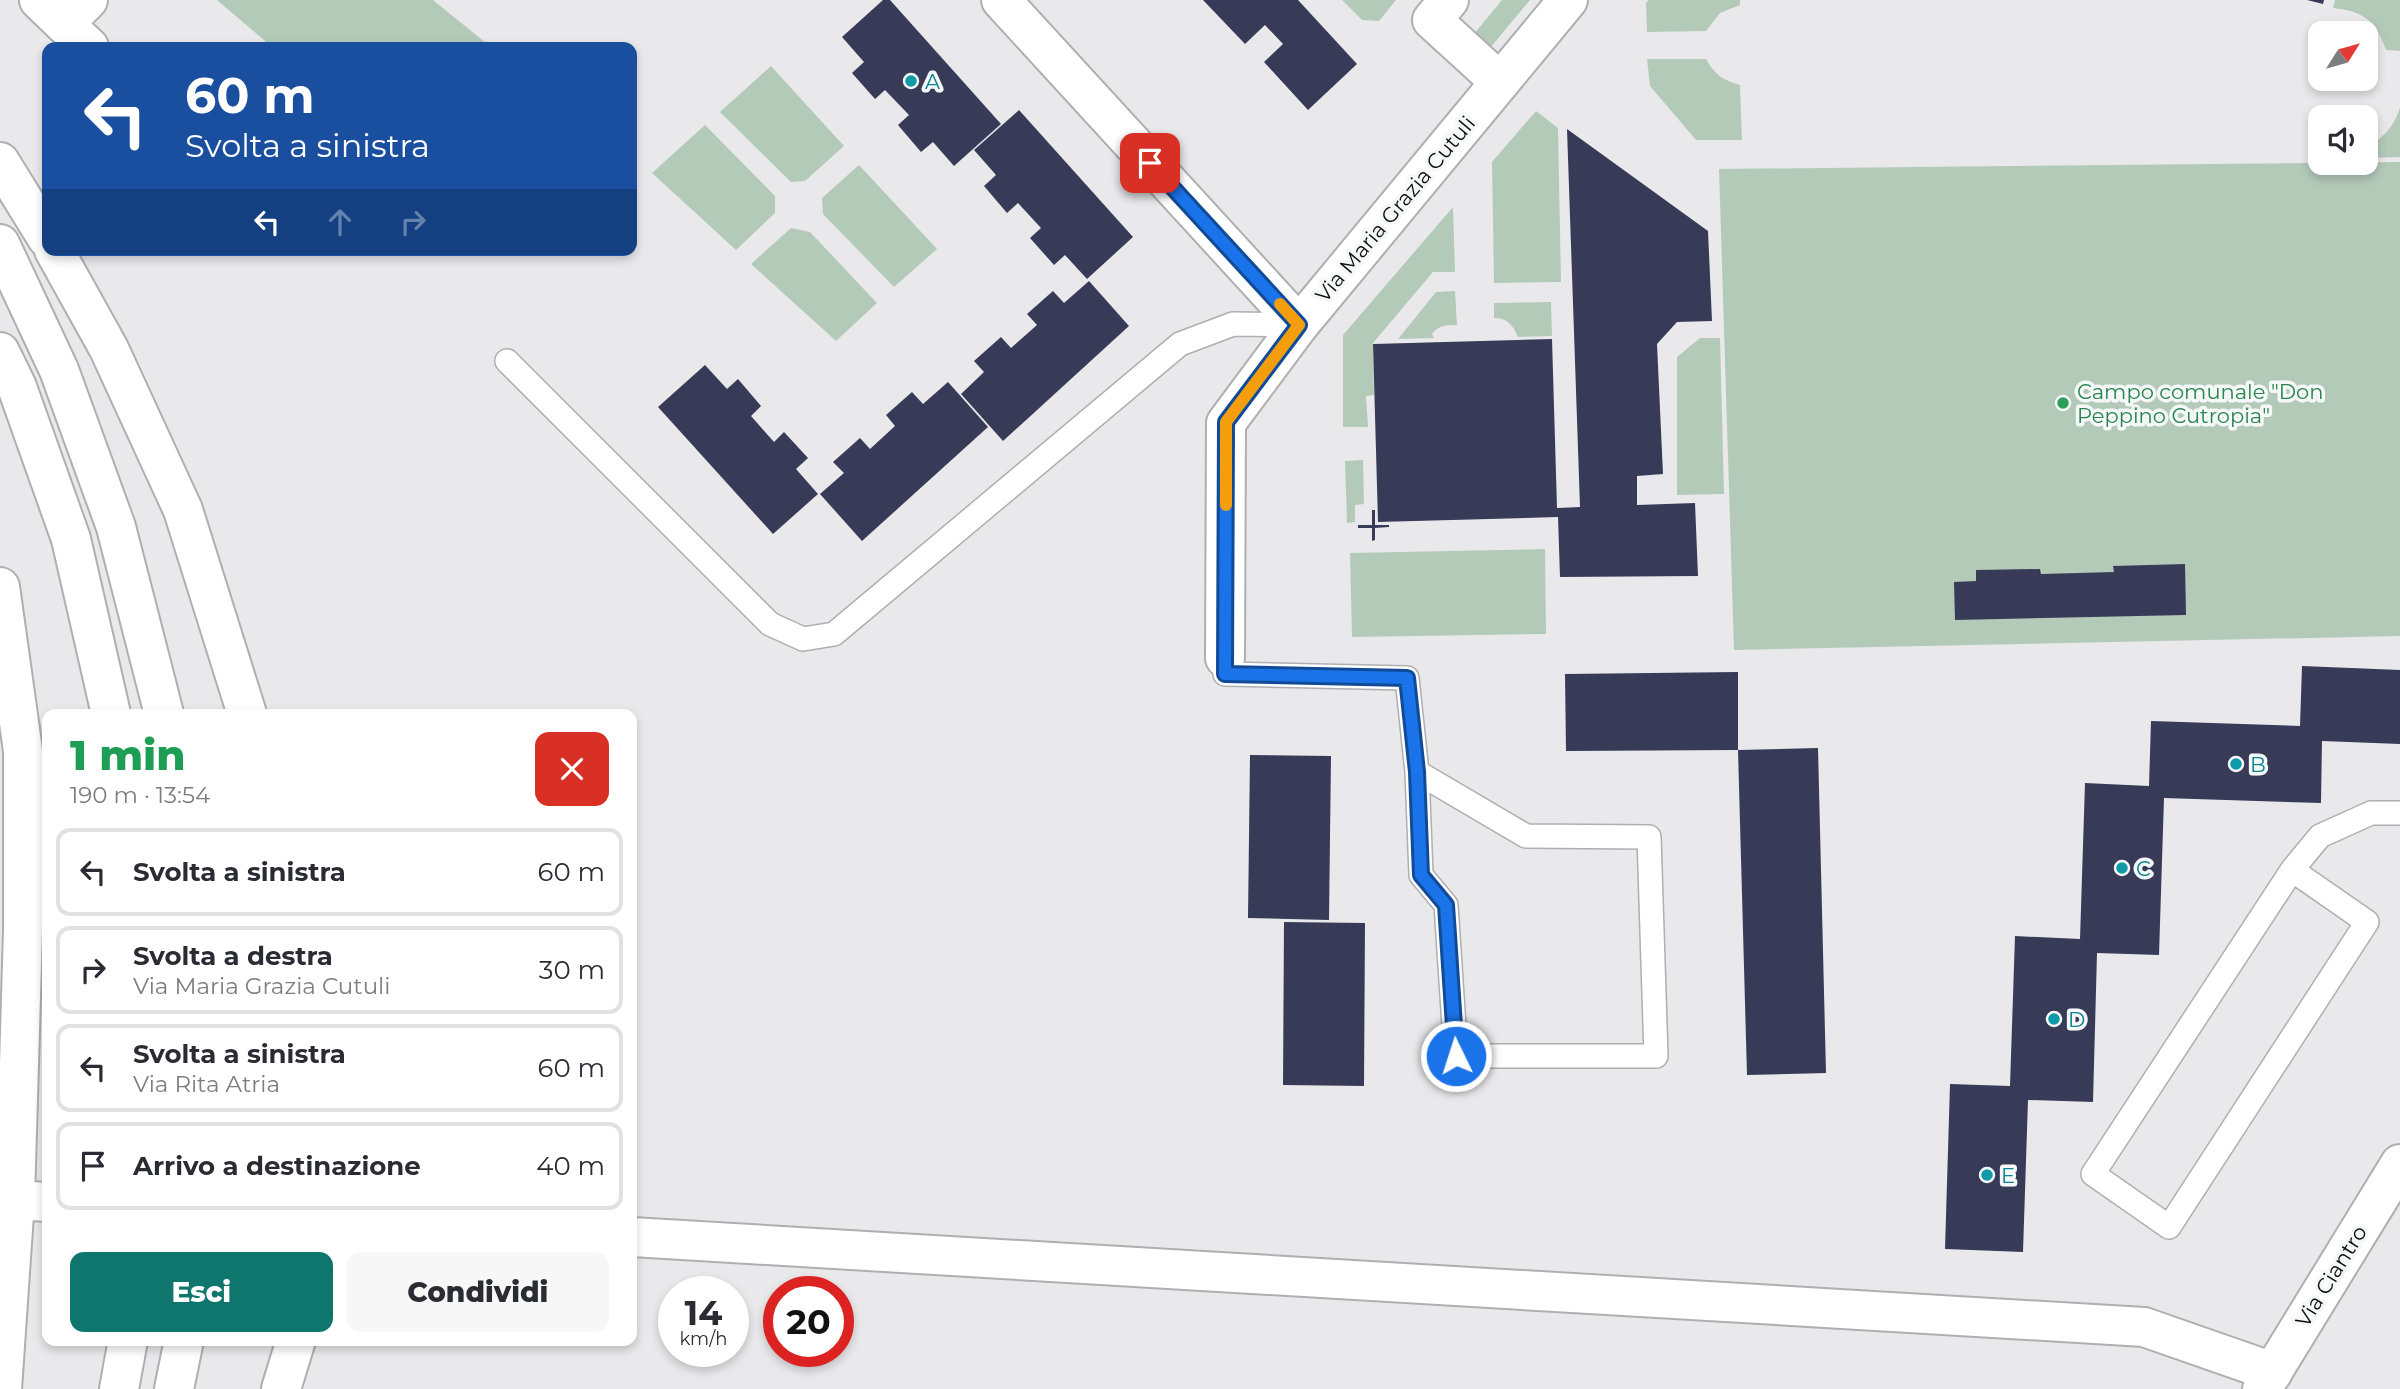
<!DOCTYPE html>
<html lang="it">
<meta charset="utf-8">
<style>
body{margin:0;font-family:Montserrat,sans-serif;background:#f7f7f7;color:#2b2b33;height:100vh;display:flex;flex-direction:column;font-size:26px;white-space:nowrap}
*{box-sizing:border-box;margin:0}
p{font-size:23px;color:#7c7c81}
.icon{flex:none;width:38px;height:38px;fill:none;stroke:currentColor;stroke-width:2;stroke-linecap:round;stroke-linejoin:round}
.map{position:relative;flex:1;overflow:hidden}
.sheet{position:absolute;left:42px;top:709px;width:595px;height:637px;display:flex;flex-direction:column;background:#fff;border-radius:14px;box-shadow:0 4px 10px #0003}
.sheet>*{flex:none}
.guide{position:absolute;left:42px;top:42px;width:595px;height:214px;border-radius:14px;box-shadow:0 4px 10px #0003;background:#1a4fa0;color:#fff;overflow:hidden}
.needle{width:46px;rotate:53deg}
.buttons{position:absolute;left:2308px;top:21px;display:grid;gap:14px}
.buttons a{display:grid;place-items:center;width:70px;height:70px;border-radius:14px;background:#fff;box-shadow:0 4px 10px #0003;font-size:35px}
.speed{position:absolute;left:658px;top:1276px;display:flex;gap:14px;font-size:35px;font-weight:700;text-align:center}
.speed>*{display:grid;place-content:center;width:91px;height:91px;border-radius:50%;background:#fff;box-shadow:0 4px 10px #0003;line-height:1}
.speed small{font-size:18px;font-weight:400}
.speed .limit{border:10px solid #d22;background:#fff;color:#111}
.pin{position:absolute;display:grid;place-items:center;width:60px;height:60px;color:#fff;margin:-30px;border-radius:14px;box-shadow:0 4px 10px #0006}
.me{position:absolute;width:77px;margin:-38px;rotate:356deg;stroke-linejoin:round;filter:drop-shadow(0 0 5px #0008)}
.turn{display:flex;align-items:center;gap:24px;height:147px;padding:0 28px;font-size:32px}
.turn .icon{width:91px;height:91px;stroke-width:2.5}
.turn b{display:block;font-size:49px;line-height:60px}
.lanes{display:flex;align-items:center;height:66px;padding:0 28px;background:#0003;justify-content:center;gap:35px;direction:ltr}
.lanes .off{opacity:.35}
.round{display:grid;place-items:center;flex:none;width:74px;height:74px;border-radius:14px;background:#f7f7f7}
.headline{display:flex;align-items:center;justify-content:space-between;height:119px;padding:0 28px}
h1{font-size:42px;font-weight:800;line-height:52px;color:#1e9e55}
.cta{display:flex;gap:14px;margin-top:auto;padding:14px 28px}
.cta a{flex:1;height:80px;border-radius:14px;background:#0f766e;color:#fff;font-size:28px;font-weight:800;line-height:80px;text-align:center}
.cta a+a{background:#f7f7f7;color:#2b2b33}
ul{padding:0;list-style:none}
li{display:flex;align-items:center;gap:21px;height:88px;margin:0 14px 10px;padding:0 14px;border:4px solid #e1e1e2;border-radius:14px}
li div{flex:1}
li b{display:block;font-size:26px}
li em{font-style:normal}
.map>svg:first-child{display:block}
</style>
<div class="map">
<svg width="2400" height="1389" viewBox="0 0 2400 1389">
<rect width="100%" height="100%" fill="#e9e9ec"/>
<g fill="#b4cab9">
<path d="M 217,0 L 433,0 L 491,47 L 272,47 Z"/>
<path d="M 1342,0 L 1396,0 L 1379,21 L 1362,20 Z"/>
<path d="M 1502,0 L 1530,0 L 1490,48 L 1474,34 Z"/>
<path d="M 1649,0 L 1740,0 L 1740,5 L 1720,13 L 1706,31 L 1647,32 L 1646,3 Z"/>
<path d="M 2335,0 L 2400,0 L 2400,51 L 2386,50 C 2376,21 2364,11 2333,8 Z"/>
<path d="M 1647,59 L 1706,59 C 1714,74 1724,81 1740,85 L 1742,140 L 1696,140 L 1650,86 Z"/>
<path d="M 771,66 L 844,146 L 805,181 L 791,182 L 720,112 Z"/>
<path d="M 2400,107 L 2400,157 L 2366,158 L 2366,148 C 2382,139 2395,126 2400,107 Z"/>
<path d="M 1536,111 L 1558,128 L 1561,282 L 1494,283 L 1492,162 Z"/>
<path d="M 705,125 L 775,196 L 775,213 L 736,250 L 652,173 Z"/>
<path d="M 2400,162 L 2400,636 L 1734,650 L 1719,169 Z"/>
<path d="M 859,165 L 937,249 L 894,287 L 823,214 L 822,198 Z"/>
<path d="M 1453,207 L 1455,272 L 1433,272 L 1373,343 L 1374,395 L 1366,396 L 1368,427 L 1343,427 L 1343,335 Z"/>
<path d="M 791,228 L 810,232 L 877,303 L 836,341 L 751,264 Z"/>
<path d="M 1455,291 L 1457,325 C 1446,325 1439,325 1432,334 L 1434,338 L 1398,339 L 1436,292 Z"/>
<path d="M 1551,302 L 1552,336 L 1518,337 C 1513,325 1507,318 1494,318 L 1494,303 Z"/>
<path d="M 1700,338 L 1720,338 L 1724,494 L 1677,495 L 1677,357 Z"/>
<path d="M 1363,460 L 1364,504 L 1355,505 L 1355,522 L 1347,523 L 1345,461 Z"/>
<path d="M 1545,549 L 1546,634 L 1352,637 L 1350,553 Z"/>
</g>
<g fill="#383b57">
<path d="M 883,0 L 890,0 L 1001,124 L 954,166 L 933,142 L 921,152 L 898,125 L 909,115 L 885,90 L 875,99 L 852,73 L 864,62 L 842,37 Z"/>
<path d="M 1203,0 L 1298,0 L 1357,64 L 1308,110 L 1264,62 L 1283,44 L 1265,25 L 1245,44 Z"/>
<path d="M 2307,0 L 2324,0 L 2323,4 Z"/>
<path d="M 1019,110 L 1133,237 L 1087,279 L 1065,255 L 1054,265 L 1030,238 L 1041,228 L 1018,203 L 1007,213 L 984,186 L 996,175 L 974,150 Z"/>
<path d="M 1567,129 L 1708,231 L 1712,321 L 1677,322 L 1657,344 L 1663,474 L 1637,476 L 1637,505 L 1695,503 L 1698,576 L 1560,577 L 1558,517 L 1378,522 L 1373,344 L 1552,339 L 1557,508 L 1580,507 Z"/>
<path d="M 1089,281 L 1129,326 L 1003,441 L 961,394 L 984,372 L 974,361 L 1001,337 L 1011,348 L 1037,325 L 1027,314 L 1053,291 L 1064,303 Z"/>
<path d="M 705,365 L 727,389 L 738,379 L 761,406 L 751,416 L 774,442 L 784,432 L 808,458 L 796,469 L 818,494 L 773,534 L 658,407 Z"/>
<path d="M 948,382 L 988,427 L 862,541 L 820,494 L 844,473 L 833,462 L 860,438 L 870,449 L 895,426 L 886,415 L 912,392 L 923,404 Z"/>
<path d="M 1372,510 L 1375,510 L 1375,525 L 1389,525 L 1389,527 L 1375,528 L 1375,540 L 1372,541 L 1372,528 L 1358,528 L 1358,525 L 1372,525 Z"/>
<path d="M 2185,564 L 2186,615 L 1955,620 L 1954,582 L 1976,581 L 1976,570 L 2040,569 L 2041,574 L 2114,572 L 2113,566 Z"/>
<path d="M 2302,666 L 2400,670 L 2400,744 L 2322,741 L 2321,803 L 2164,798 L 2159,955 L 2097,953 L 2093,1102 L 2028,1100 L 2023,1252 L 1945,1249 L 1950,1084 L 2010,1086 L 2015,936 L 2080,939 L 2085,783 L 2149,786 L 2151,721 L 2300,726 Z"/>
<path d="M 1738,672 L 1738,750 L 1566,751 L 1565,674 Z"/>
<path d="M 1818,748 L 1826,1073 L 1747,1075 L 1738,750 Z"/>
<path d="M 1250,755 L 1331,756 L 1329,920 L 1248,918 Z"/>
<path d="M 1284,922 L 1365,923 L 1364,1086 L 1283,1085 Z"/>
</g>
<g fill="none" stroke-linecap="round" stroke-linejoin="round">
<g stroke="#aeafb1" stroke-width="26">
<g id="lane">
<path d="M 507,361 L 770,624 L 803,639 L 834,634 L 1180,344 L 1233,324 L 1299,325"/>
<path d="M 1225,658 L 1225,674 L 1407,678 L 1417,772 L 1421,875 L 1446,905 L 1456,1056 L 1656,1056 L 1649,837 L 1526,836 L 1417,772"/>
<path d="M 2292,870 L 2367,922 L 2169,1227 L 2093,1174 L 2292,870 L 2320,836 L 2371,813 L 2400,813"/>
</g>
</g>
<g stroke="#aeafb1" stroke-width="42">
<g id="street">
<path d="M 39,0 L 64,24 L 88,0"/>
<path d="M 1001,0 L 1299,325"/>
<path d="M 1449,0 L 1432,20 L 1500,82"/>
<path d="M 64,24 L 89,47"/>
<path d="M 1225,658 L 1226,423 L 1299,325 L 1568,0"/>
</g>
</g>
<g stroke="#aeafb1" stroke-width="42">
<g id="secondary">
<path d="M 0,162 L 47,238"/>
<path d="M 0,244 L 59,370 L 116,527 L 164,714"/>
<path d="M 54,250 L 109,349 L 183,510 L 247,714"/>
<path d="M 0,352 L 17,387 L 71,539 L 111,714"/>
<path d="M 0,587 L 23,751 L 23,930 L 15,1200 L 2,1389"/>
<path d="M 15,1200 L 47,1202"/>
<path d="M 632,1237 L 2144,1327 L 2273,1372"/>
<path d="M 119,1389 L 128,1340"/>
<path d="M 174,1389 L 184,1340"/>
<path d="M 281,1389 L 296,1340"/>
<path d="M 2262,1389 L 2400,1164"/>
</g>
</g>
<use href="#lane" stroke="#fff" stroke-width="23"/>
<use href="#street" stroke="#fff" stroke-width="38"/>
<use href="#secondary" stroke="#fff" stroke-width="38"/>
</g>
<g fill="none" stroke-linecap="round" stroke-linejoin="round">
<g stroke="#114b97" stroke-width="18">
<path id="route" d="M 1150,163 L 1299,325 L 1226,422 L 1225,674 L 1407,678 L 1417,772 L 1421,875 L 1446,905 L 1456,1056"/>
</g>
<use href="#route" stroke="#1a73e8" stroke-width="12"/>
<path stroke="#f59e0b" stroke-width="12" d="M 1226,505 L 1226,422 L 1299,325 L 1280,304"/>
</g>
<g fill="#0f9aa8" stroke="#f6f7f9" stroke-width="2.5">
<circle cx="911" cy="81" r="7"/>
<circle cx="2236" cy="764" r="7"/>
<circle cx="2122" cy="868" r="7"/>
<circle cx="2054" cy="1019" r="7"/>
<circle cx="1987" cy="1175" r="7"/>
</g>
<circle fill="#2e9e5b" stroke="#f6f7f9" stroke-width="2.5" cx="2063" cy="403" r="7"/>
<g text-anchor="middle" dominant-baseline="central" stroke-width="7" stroke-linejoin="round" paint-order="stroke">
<g font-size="21" fill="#0d838f" stroke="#f6f7f9" text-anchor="start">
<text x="925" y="81">A</text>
<text x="2250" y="764">B</text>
<text x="2136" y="868">C</text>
<text x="2068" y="1019">D</text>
<text x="2001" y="1175">E</text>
</g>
<g font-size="21" fill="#0e0e0f" stroke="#f6f7f9">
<text transform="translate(1395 209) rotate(-50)">Via Maria Grazia Cutuli</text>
<text transform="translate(2331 1276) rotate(-58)">Via Ciantro</text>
</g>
<g font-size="21" fill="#27864d" stroke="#f6f7f9" text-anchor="start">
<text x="2077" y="391">Campo comunale "Don<tspan x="2077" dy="24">Peppino Cutropia"</tspan></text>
</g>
</g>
</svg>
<div class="buttons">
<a><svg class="needle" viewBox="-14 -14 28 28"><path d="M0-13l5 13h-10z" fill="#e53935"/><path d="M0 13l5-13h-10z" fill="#7c7c81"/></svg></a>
<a><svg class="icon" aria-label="sound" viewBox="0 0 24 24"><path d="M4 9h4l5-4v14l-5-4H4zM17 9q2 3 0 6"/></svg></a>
</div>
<div class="speed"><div>14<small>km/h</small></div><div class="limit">20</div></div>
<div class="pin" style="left:1150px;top:163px;background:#d93025"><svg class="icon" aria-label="arrive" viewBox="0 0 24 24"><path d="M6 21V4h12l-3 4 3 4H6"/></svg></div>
<svg class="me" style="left:1456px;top:1056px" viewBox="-20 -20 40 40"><circle r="17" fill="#1a73e8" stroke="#fff" stroke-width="3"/><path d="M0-11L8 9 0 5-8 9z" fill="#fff"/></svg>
<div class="guide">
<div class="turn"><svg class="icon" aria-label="left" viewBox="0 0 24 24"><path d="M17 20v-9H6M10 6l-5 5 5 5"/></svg><div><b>60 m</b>Svolta a sinistra</div></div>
<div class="lanes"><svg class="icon" aria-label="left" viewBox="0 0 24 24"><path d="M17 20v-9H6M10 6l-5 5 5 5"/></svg><svg class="icon off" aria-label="ahead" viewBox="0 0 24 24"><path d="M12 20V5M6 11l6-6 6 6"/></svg><svg class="icon off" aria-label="right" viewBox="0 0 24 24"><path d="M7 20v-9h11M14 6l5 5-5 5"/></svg></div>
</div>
<section class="sheet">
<div class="headline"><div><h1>1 min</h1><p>190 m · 13:54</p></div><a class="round" style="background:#d93025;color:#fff"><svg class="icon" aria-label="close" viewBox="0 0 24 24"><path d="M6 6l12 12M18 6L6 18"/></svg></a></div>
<ul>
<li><svg class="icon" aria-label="left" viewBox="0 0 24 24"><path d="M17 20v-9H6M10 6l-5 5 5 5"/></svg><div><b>Svolta a sinistra</b></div><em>60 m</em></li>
<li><svg class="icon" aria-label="right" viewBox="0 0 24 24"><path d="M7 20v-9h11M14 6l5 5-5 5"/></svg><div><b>Svolta a destra</b><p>Via Maria Grazia Cutuli</p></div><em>30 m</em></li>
<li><svg class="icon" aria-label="left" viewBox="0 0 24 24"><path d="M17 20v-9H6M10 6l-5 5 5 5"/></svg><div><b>Svolta a sinistra</b><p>Via Rita Atria</p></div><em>60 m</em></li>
<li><svg class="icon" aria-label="arrive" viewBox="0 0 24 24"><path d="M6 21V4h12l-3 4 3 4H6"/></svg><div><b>Arrivo a destinazione</b></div><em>40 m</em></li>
</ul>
<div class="cta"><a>Esci</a><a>Condividi</a></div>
</section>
</div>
